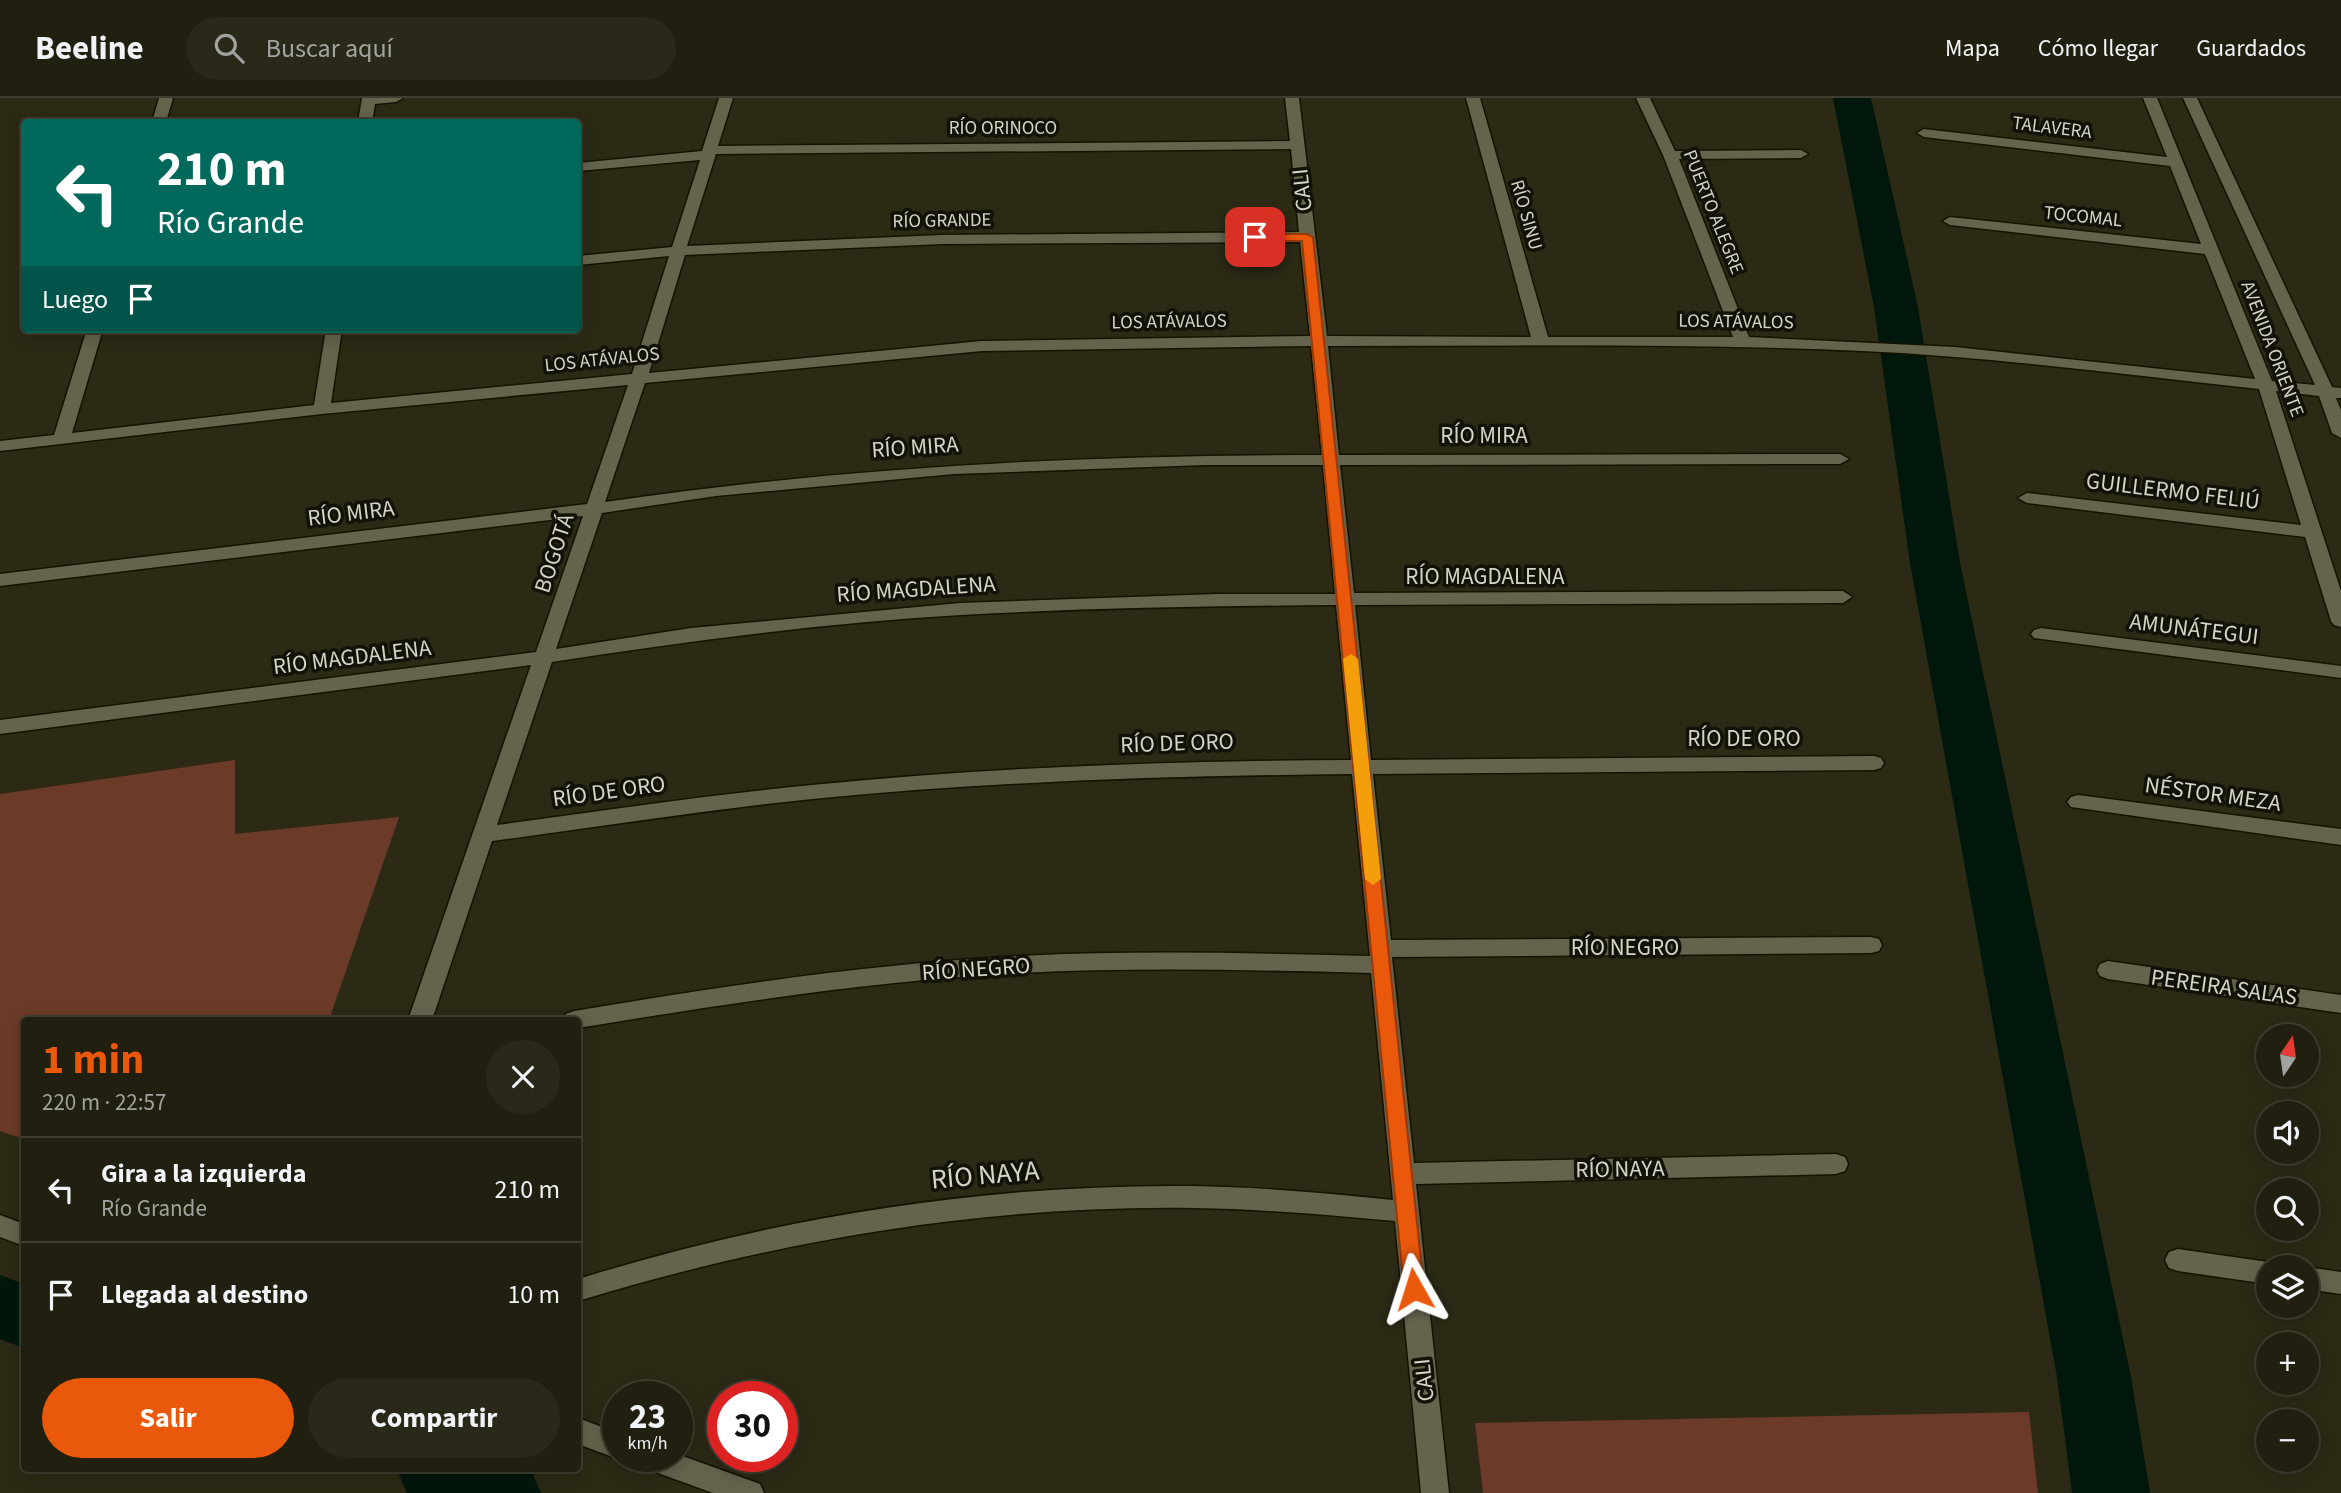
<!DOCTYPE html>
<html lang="es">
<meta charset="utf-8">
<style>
body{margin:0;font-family:"Source Sans 3",sans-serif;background:#292819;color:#f1f3f6;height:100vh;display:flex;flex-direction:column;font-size:26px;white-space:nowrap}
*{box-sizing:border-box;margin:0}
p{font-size:23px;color:#a2a39f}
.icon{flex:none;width:38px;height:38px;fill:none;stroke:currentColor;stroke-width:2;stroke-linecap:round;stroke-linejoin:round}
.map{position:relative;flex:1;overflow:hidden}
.panel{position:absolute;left:21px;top:919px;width:560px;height:455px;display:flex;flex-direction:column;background:#212010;border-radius:7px;box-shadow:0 4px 18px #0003,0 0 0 2px #3e3e30}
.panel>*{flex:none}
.hud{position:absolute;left:21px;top:21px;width:560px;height:214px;border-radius:7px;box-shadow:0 4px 18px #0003,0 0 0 2px #3e3e30;background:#00695c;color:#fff;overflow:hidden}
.needle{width:46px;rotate:13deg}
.controls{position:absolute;left:2256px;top:926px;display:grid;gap:14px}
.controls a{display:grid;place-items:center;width:63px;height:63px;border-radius:50%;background:#212010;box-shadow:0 4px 18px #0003,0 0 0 2px #3e3e30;font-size:35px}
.speed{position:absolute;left:602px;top:1283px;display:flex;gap:14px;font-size:35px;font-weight:700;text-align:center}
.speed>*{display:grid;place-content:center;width:91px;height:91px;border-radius:50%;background:#212010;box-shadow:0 4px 18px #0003,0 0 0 2px #3e3e30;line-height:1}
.speed small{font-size:18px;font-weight:400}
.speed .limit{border:10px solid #d22;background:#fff;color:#111}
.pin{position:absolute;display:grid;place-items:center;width:60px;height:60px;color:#fff;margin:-30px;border-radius:14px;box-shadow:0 4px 10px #0006}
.me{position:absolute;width:77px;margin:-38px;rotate:354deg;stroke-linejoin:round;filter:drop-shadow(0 0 5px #0008)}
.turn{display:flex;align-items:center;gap:24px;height:147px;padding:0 21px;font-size:32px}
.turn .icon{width:91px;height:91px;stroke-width:2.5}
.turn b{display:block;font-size:49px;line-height:60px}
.then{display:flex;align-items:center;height:66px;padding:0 21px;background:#0003;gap:14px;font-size:26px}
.round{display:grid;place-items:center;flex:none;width:74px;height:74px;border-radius:37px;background:#292819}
.headline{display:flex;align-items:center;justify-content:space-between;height:119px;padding:0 21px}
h1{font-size:42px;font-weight:700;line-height:52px;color:#ea580c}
.action{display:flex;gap:14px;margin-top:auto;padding:14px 21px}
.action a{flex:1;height:80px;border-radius:42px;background:#ea580c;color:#fff;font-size:28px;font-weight:700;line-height:80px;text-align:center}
.action a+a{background:#292819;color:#f1f3f6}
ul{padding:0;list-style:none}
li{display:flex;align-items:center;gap:21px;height:105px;padding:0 21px;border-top:2px solid #3e3e30}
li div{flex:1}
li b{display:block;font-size:26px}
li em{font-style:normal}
header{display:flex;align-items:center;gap:42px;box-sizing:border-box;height:98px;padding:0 35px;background:#212010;border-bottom:2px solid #3e3e30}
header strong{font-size:33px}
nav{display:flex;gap:38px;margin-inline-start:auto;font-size:24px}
.search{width:490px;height:63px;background:#292819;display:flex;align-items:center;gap:18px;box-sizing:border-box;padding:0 24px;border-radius:38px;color:#a2a39f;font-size:26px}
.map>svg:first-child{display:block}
</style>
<header>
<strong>Beeline</strong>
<div class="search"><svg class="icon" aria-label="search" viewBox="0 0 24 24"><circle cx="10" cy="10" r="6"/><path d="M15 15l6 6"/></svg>Buscar aquí</div>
<nav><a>Mapa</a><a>Cómo llegar</a><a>Guardados</a></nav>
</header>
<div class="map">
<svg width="2341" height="1395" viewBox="0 0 2341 1395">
<rect width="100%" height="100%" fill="#2c2a15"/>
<g fill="#6c3a28">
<path d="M 235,662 L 235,736 L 399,719 L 329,922 L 24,922 L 24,1041 L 0,1033 L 0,696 Z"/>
<path d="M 2029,1314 L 2038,1395 L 1483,1395 L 1475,1325 Z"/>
</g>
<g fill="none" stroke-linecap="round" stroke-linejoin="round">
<g fill="#00170c" fill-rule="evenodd">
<path d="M 1833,0 L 1871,0 L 1918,209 L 1960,465 L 2131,1279 L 2150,1395 L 2072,1395 L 2057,1279 L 1910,465 L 1874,209 Z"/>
<path d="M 0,1177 L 24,1186 L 24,1250 L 0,1241 Z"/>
<path d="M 396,1370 L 530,1370 L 541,1395 L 407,1395 Z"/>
</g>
<g stroke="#151201" stroke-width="3">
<g id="minor">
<path d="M 159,0 L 173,0 L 166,24 L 152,24 Z"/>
<path d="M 362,0 L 403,0 L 396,4 L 375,6 L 372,24 L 358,24 Z"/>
<path d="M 719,0 L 733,0 L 718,48 L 1290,43 L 1285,0 L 1299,0 L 1327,238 L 1531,239 L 1466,0 L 1480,0 L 1548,239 L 1733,239 L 1663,57 L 1636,0 L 1650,0 L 1675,53 L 1801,52 L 1808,56 L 1801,60 L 1679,61 L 1749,239 L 1955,249 L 2255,281 L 2205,156 L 1950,127 L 1943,123 L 1950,119 L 2201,146 L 2170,68 L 1924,39 L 1917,35 L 1924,31 L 2167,59 L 2143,0 L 2157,0 L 2272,283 L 2315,287 L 2183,0 L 2197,0 L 2332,289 L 2341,290 L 2341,300 L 2336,300 L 2341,312 L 2341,340 L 2332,335 L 2319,298 L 2276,293 L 2341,493 L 2341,529 L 2334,527 L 2331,523 L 2305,439 L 2027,405 L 2018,400 L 2027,395 L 2301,427 L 2259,291 C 2127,277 1995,259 1863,253 C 1685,245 1506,248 1328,248 L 1339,357 L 1840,356 L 1849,361 L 1840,366 L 1340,367 L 1354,495 L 1843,493 L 1852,499 L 1843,505 L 1355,507 L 1371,662 L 1874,658 L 1881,660 L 1884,665 L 1881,670 L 1874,672 L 1373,676 L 1391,842 L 1871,839 L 1879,841 L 1882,847 L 1879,853 L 1871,855 L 1392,859 L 1414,1065 L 1836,1056 L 1845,1059 L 1848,1066 L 1845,1073 L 1836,1076 L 1416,1086 L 1449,1395 L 1421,1395 L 1395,1123 C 1328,1117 1261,1111 1194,1110 C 984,1107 778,1142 578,1203 L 578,1181 C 777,1119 984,1086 1192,1088 C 1259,1089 1326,1095 1393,1102 L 1371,875 C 1254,872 1137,869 1020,875 C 872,883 724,906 578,930 L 578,922 L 562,922 L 566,916 L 574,913 C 722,888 870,866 1020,858 C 1137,852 1253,855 1370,858 L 1352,676 C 1172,678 992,683 812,701 C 705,712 599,729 492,743 L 432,922 L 408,922 L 531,567 L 0,636 L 0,622 L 536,554 L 583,418 L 0,488 L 0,476 L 587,406 L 628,287 L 322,316 L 0,353 L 0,343 L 54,337 L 87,231 L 103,231 L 72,335 L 314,307 L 326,231 L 342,231 L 331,305 L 632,276 L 669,158 L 578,167 L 578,158 L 672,149 L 700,62 L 578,73 L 578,65 L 702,53 ZM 1291,51 L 1299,134 L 942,137 L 687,148 L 716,56 ZM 1300,144 L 1310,238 L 982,243 L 649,275 L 685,157 L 942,146 ZM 1311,248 L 1322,357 C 1082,357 843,369 605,404 L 645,285 L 982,253 ZM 1205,367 L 1323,367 L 1335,496 L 1217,496 L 960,505 L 691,530 L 556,551 L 602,415 L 716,398 L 954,376 ZM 1336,507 L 1351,662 C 1171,663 991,669 812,687 C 707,697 602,713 497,727 L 552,564 C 687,543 824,525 961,517 C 1086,510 1211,508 1336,507 Z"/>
<path d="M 2041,530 L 2341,568 L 2341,580 L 2034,540 L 2031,536 L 2034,532 Z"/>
<path d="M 2078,697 L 2341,731 L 2341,747 L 2071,709 L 2067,704 L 2071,699 Z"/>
<path d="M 2108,863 L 2341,897 L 2341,915 L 2108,881 L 2100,878 L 2097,872 L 2100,866 Z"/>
<path d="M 0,1117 L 24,1126 L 24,1148 L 0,1139 Z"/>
<path d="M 2178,1151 L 2268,1164 L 2278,1169 L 2268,1169 L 2268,1186 L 2178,1173 L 2169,1170 L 2165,1162 L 2169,1154 Z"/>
<path d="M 2306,1169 L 2341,1174 L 2341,1196 L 2306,1191 Z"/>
<path d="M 578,1320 L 618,1335 L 618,1358 L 626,1358 L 618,1361 L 578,1346 Z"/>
<path d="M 677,1356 L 760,1386 L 764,1395 L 713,1395 L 636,1367 L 632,1358 Z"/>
</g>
</g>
<use href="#minor" fill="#65634c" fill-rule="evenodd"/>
</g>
<path fill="#ea580c" stroke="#983908" stroke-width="2" d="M 1307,136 L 1313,139 L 1424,1191 L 1421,1197 L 1414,1200 L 1407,1197 L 1404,1191 L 1302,143 L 1255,143 L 1250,139 L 1255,136 Z"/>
<path fill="#f59e0b" d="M 1351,556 L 1358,561 L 1381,781 L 1373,787 L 1365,781 L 1343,561 Z"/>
<g text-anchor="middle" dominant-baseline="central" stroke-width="7" stroke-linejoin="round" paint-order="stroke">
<g font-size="19" fill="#d5d4c7" stroke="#131209">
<text x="1003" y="30">RÍO ORINOCO</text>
<text transform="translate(2052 30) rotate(7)">TALAVERA</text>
<text transform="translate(1713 114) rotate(68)">PUERTO ALEGRE</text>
<text transform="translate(1526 117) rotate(74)">RÍO SINU</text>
<text transform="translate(2083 119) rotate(6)">TOCOMAL</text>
<text transform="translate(942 123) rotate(-1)">RÍO GRANDE</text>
<text transform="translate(1169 224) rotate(-1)">LOS ATÁVALOS</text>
<text transform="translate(1736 224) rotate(1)">LOS ATÁVALOS</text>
<text transform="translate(2272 251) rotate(69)">AVENIDA ORIENTE</text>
<text transform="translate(602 262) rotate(-6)">LOS ATÁVALOS</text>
</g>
<g font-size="23" fill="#d5d4c7" stroke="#131209">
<text transform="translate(1302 92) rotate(-96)">CALI</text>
<text x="1484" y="337">RÍO MIRA</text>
<text transform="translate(915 349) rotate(-4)">RÍO MIRA</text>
<text transform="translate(2173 393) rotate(7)">GUILLERMO FELIÚ</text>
<text transform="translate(351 415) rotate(-7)">RÍO MIRA</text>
<text transform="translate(554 455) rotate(-72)">BOGOTÁ</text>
<text x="1485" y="478">RÍO MAGDALENA</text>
<text transform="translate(916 491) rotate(-4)">RÍO MAGDALENA</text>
<text transform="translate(2194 531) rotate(7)">AMUNÁTEGUI</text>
<text transform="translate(352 559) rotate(-7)">RÍO MAGDALENA</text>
<text x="1744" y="640">RÍO DE ORO</text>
<text transform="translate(1177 645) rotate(-2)">RÍO DE ORO</text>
<text transform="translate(609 693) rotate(-8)">RÍO DE ORO</text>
<text transform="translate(2213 696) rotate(8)">NÉSTOR MEZA</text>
<text x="1625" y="849">RÍO NEGRO</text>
<text transform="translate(976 871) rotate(-4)">RÍO NEGRO</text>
<text transform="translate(2224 889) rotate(8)">PEREIRA SALAS</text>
<text transform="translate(1620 1071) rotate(-1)">RÍO NAYA</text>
<text transform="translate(1424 1282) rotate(-96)">CALI</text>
</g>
<g font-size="28" fill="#d5d4c7" stroke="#131209">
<text transform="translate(985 1077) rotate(-5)">RÍO NAYA</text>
</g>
</g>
</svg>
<div class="controls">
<a><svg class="needle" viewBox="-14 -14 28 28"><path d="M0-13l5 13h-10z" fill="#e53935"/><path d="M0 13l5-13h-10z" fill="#a2a39f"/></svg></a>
<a><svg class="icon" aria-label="sound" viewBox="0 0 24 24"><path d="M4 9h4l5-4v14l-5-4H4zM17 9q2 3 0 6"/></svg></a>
<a><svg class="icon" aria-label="search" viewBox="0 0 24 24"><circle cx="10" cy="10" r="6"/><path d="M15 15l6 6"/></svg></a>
<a><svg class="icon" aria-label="layers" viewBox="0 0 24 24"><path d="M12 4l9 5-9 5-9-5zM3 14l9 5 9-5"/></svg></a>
<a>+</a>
<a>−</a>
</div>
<div class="speed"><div>23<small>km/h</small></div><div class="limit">30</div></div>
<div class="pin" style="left:1255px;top:139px;background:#d93025"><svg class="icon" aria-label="arrive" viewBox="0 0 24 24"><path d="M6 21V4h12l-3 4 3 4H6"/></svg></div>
<svg class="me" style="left:1414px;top:1191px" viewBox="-20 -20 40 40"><path d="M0-17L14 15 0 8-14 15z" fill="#ea580c" stroke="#fff" stroke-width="4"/></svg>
<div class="hud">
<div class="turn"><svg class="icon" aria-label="left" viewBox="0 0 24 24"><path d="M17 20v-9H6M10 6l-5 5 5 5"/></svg><div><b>210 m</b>Río Grande</div></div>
<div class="then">Luego<svg class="icon" aria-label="arrive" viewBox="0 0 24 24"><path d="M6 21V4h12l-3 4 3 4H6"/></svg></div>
</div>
<section class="panel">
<div class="headline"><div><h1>1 min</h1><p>220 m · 22:57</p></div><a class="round"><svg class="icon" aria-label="close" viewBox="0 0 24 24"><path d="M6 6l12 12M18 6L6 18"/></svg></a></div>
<ul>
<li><svg class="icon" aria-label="left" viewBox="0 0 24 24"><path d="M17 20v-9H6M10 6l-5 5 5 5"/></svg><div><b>Gira a la izquierda</b><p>Río Grande</p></div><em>210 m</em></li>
<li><svg class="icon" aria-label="arrive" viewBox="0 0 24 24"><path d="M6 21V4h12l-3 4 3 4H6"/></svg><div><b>Llegada al destino</b></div><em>10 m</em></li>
</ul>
<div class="action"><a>Salir</a><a>Compartir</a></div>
</section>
</div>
